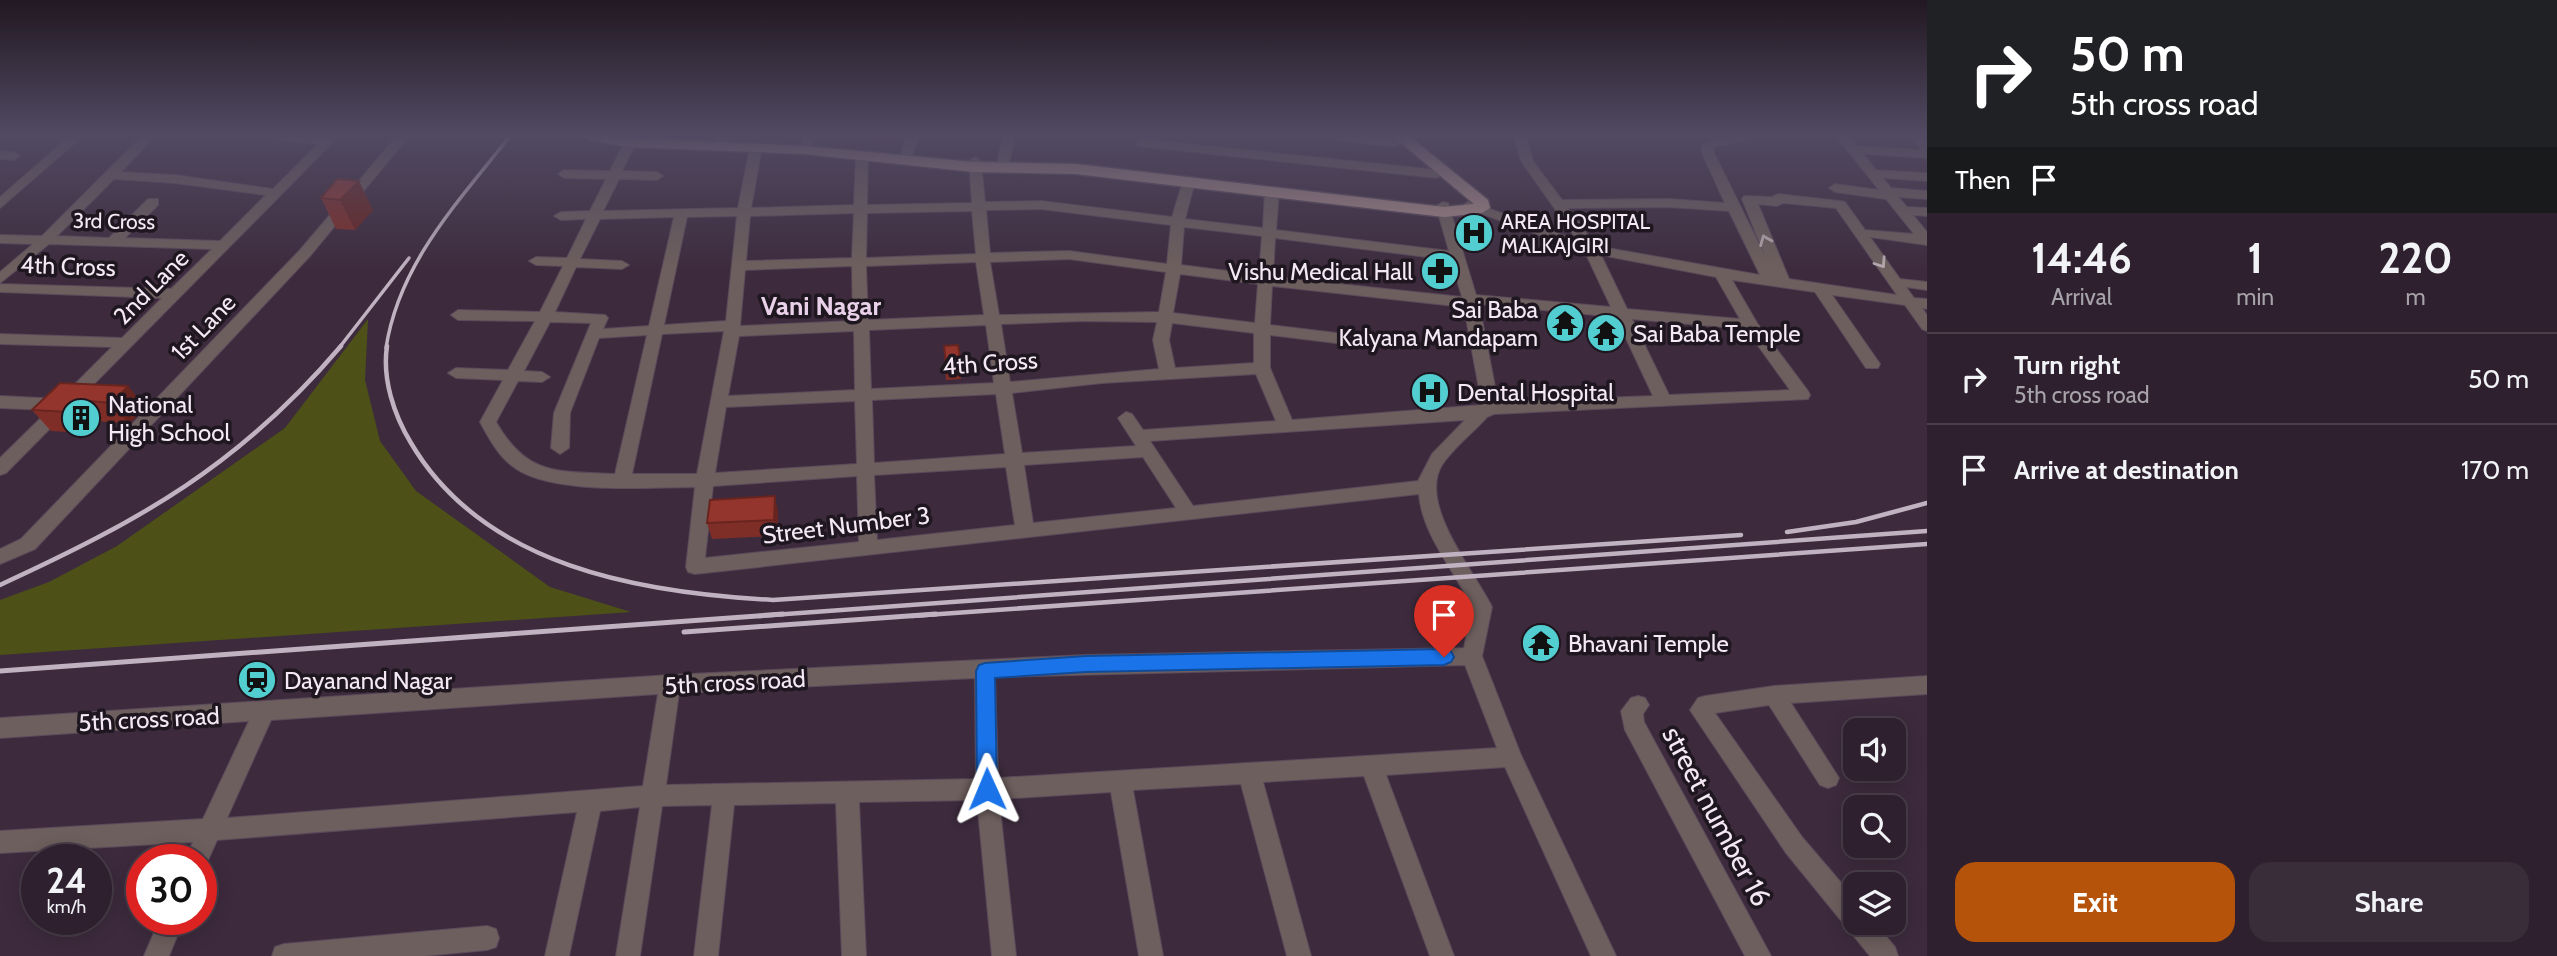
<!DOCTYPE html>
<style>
body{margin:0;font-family:Cabin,sans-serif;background:#3a2d3a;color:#f1f3f6;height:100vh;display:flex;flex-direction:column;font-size:26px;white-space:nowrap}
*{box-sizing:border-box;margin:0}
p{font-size:23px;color:#a7a3aa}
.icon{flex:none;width:38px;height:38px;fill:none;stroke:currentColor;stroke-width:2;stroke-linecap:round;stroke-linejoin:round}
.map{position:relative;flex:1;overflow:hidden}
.drawer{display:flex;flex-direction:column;background:#2e202e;width:630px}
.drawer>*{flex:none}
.top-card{background:#202124;color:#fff;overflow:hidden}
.fabs{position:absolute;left:1843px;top:718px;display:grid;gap:14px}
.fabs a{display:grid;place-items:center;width:63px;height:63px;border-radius:14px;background:#2e202e;box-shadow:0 4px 18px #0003,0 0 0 2px #493e4a;font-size:35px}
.speed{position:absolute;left:21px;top:844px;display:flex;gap:14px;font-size:35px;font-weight:700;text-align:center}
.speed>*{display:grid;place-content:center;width:91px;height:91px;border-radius:50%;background:#2e202e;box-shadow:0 4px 18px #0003,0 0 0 2px #493e4a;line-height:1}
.speed small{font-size:18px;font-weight:400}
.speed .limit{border:10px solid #d22;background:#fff;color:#111}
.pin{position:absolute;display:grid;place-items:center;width:60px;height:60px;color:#fff;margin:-72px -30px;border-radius:50% 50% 50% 0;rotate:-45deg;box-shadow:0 0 7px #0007}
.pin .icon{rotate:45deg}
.me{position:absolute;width:77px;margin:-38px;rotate:359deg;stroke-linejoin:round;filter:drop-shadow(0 0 5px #0008)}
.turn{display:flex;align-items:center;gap:24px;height:147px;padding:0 28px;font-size:32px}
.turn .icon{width:91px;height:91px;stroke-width:2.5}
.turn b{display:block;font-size:49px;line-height:60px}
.then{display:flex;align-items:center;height:66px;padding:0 28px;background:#0003;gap:14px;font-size:26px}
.eta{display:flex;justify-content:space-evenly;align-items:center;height:119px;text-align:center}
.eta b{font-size:42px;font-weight:800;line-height:49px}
.cta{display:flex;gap:14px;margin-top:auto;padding:14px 28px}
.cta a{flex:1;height:80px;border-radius:21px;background:#b45309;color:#fff;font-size:28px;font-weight:800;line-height:80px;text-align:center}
.cta a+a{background:#3a2d3a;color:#f1f3f6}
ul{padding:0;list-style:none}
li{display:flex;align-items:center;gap:21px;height:91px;padding:0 28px;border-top:2px solid #493e4a}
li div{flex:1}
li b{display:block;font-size:26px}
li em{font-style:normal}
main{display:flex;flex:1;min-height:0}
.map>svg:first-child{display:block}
</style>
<main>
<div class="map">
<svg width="1927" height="956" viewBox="0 0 1927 956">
<rect width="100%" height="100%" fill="#3d2b3d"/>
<path fill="#4d5117" d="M 368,319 L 365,380 L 380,441 L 416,491 L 550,587 L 631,612 L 0,655 L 0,600 L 49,582 L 117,546 L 285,428 Z"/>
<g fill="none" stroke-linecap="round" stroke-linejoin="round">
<g stroke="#5a495a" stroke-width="2">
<g id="minor">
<path d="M 70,136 L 83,136 L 0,208 L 0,197 Z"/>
<path d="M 142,136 L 155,136 L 121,172 L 175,175 L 273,189 L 318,144 L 275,140 L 269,136 L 339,136 L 6,473 L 0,475 L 0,458 L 49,410 L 0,408 L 0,396 L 60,399 L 112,347 L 0,344 L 0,334 L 122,338 L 162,298 L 0,292 L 0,284 L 171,289 L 212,249 L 49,244 L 0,283 L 0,272 L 33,244 L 0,243 L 0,235 L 42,236 ZM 114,179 L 175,183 L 266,195 L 220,241 L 125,238 L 158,205 L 158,199 L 148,199 L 109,238 L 57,236 Z"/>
<path d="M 397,136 L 409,136 L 310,256 L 35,549 L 0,564 L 0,549 L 21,539 L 300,250 Z"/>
<path d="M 653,136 L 665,136 L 657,143 L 651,139 Z"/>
<path d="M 718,136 L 730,136 L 726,144 L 722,145 L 716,141 Z"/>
<path d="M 805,136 L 817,136 L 812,146 L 808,147 L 802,143 Z"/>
<path d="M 906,136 L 918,136 L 913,154 L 907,158 L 901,154 Z"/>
<path d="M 1003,136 L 1015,136 L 1008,168 L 1002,172 L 996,168 Z"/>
<path d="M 1330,136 C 1350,135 1385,131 1401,143 L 1395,147 L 1336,140 Z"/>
<path d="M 1514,136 L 1526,136 L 1533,161 L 1562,200 L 1669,199 L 1725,203 L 1702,153 L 1702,145 L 1733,136 L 1754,136 L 1752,139 L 1714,147 L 1714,153 L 1765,256 L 1742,199 L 1744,196 L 1772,197 L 1778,194 L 1840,201 L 1845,202 L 1865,230 L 1914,234 L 1886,199 L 1835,192 L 1829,188 L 1835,184 L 1879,190 L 1836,136 L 1848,136 L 1857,146 L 1922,150 L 1909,136 L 1922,136 L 1927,141 L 1927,158 L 1863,154 L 1876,170 L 1927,173 L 1927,181 L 1883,178 L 1891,188 L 1927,191 L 1927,199 L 1898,197 L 1907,207 L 1927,208 L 1927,216 L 1913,215 L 1927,232 L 1927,245 L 1870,237 L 1900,279 L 1927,282 L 1927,290 L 1906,287 L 1914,298 L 1927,299 L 1927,309 L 1922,308 L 1927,315 L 1927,331 L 1922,329 L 1905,305 L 1832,295 L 1880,364 L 1878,368 L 1866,368 L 1815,292 L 1732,280 L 1757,323 L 1808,391 L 1810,395 L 1808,399 L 1494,414 L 1487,417 C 1473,433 1454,447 1442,465 C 1418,504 1474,571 1492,607 L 1482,656 L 1521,755 L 1616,956 L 1591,956 L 1505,767 L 1386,775 L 1454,956 L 1430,956 L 1364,776 L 1263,782 L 1311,956 L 1287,956 L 1241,784 L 1133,790 L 1163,956 L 1139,956 L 1111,792 L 999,799 L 1016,956 L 992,956 L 977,800 L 859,802 L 866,956 L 842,956 L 836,803 L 734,805 L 718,956 L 694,956 L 712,805 L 662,806 L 640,956 L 616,956 L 640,807 L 600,811 L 569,956 L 545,956 L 577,812 L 217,840 L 205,867 L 201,869 L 201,859 L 185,859 L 193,842 L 0,853 L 0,831 L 203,819 L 249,721 L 0,738 L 0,718 L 670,675 L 1086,655 L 1464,648 L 1472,607 C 1455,571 1422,535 1419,494 L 695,574 L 688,572 L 686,567 L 695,487 C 647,487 548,496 511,465 C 497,454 489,438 480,422 L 503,380 L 456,378 L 448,373 L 456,368 L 508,370 L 535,321 L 458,320 L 451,315 L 458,310 L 540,312 L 563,266 L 536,265 L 529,261 L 536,257 L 567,258 L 586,219 L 561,220 L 554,216 L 561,212 L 590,211 L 606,179 L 564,178 L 558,174 L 564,170 L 610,171 L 624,143 L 630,139 L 636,143 L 622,171 L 657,172 L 663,176 L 657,180 L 619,179 L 603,211 L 738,208 L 750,147 L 756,143 L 762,147 L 751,208 L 854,205 L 856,155 L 862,151 L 868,155 L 867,205 L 972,203 L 969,161 L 975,157 L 981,161 L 985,202 L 1041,201 L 1172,217 L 1183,181 L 1189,177 L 1195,181 L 1185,219 L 1263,228 L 1265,191 L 1272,187 L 1279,191 L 1276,230 L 1449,251 L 1436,206 L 1443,202 L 1448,203 L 1476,295 L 1611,307 L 1585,252 L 1461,206 L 1468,202 L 1473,203 L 1577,240 L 1521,161 ZM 1783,203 L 1836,208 L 1897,295 L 1789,279 L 1758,204 L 1777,206 ZM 1669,207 L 1729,211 L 1760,275 L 1596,246 L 1568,208 ZM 1041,209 L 1171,225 L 1167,264 L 1069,251 L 990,253 L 986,210 ZM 972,211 L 976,254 L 866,258 L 867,213 ZM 854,213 L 852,258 L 746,261 L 750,216 ZM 737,216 L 726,321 L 664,325 L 687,217 ZM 674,217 L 649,326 L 603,329 L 608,318 L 605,315 L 555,312 L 576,267 L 622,269 L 629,265 L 622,261 L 580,259 L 600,219 ZM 1184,227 L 1262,236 L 1259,275 L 1181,265 ZM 1275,238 L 1451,260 L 1462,297 L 1273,277 ZM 1601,255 L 1716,277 L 1740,319 L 1627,309 ZM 1069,259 L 1166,272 L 1159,312 L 999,315 L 990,262 ZM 976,262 L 984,315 L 868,320 L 866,266 ZM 852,266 L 853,321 L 740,326 L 745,270 ZM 1180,274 L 1258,284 L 1255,323 L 1173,313 ZM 1272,286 L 1464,307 L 1482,405 L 1292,420 L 1270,368 L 1270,335 L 1361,346 L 1369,341 L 1361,336 L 1270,325 ZM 1479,304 L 1616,317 L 1653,396 L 1498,402 ZM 1632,319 L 1746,329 L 1790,390 L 1669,395 ZM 1083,321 L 1157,322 L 1153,340 L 1159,369 L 1010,382 L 1001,324 ZM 550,322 L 591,323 L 554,413 L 551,448 L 560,454 L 569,448 L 570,413 L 599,338 L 647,335 L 615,474 C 558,471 528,477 496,422 L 518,381 L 542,382 L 550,377 L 542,372 L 524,371 ZM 1172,323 L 1254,333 L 1254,363 L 1175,368 L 1169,340 ZM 986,325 L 994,383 L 871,389 L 869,330 ZM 724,331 L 697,474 L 632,474 L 662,334 ZM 854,331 L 855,390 L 728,396 L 739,336 ZM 1256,374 L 1276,421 L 1143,430 L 1132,414 L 1126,412 L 1118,418 L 1136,446 L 1022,453 L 1012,393 L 1102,383 ZM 996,394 L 1005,454 L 874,463 L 872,400 ZM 855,401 L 857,464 L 715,473 L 726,407 ZM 1465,420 L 1432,454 L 1418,481 L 1193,506 L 1150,441 ZM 1143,457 L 1176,508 L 1033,523 L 1024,465 ZM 1006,467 L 1015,525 L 877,540 L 874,475 ZM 857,476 L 859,542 L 705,558 L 713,486 ZM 1465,665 L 1497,748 L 998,778 L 995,677 ZM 975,678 L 976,779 L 666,785 L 679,693 ZM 658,694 L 643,786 L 227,818 L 271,720 Z"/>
<path d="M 1141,139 L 1437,170 L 1443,174 L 1437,178 L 1137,146 L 1135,143 Z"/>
<path d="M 0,151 L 14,152 L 20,156 L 14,160 L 0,159 Z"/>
<path d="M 1927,676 L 1927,694 L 1791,703 L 1839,778 L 1836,785 L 1828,788 L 1820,785 L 1769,705 L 1715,713 L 1802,837 L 1855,899 L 1855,922 L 1874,922 L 1895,947 L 1898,956 L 1870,956 L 1786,853 L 1690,710 L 1698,698 L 1705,696 L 1774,686 Z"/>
<path d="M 1638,696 L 1645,698 L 1649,705 L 1643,714 L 1644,722 L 1771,956 L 1745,956 L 1625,730 L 1621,711 L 1631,698 Z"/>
<path d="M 160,919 L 184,919 L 169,956 L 144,956 Z"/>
<path d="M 487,926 L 496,929 L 499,938 L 496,947 L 487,950 L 424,956 L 272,956 L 275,947 L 284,944 Z"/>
</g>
</g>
<g stroke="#5a495a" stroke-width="3">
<path id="major" d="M 583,136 L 805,146 L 974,162 L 1076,164 L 1444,207 L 1474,204 L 1393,136 L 1409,136 L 1488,200 L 1490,208 L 1482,213 L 1444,217 L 1076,174 L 974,172 L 805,154 L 630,147 L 590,140 Z"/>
</g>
<use href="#minor" fill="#6d5f5d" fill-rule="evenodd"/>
<use href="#major" fill="#a78b87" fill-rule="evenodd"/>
<g stroke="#c0b2c0" stroke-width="3.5">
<path d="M 339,348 L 409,258"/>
<path d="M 386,348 C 399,263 459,201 510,136"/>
</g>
<g stroke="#c0b2c0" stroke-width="4.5">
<path d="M 387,346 C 382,379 394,415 411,443 C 484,567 641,593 773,600 L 1741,535"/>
<path d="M 1787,532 L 1856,522 L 1927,503"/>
<path d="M 0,585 C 141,520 239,466 341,346"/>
<path d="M 759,616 L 1927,531"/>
<path d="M 912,616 L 1927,544"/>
</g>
<g stroke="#c0b2c0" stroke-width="5">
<path d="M 684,632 L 936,614"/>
<path d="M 0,671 L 783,614"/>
</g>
</g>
<g fill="#7f2e27">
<path d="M 845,136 L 894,136 L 891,141 L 845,137 Z"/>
<path d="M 337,179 L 373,210 L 355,230 L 336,229 L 321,198 Z"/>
<path d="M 944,346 L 961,363 L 961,379 L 946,380 Z"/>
<path d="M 60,383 L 145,407 L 129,424 L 96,421 L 86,433 L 51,431 L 32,410 Z"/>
<path d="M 778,512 L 777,536 L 712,539 L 707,523 Z"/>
</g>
<g fill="#682520">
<path d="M 359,181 L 373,210 L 355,230 L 340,200 Z"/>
<path d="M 128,386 L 145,407 L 129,424 L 112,403 Z"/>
<path d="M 78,400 L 96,421 L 86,433 L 68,412 Z"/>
<path d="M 775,496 L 778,512 L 777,536 L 774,520 Z"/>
</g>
<g fill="#94352d" stroke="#682520" stroke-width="2">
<path d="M 337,179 L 359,181 L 340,200 L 321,198 Z"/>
<path d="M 958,345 L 961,363 L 946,364 L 944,346 Z"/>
<path d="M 60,383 L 128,386 L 112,403 L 78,400 L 68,412 L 32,410 Z"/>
<path d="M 775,496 L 774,520 L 707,523 L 710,500 Z"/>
</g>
<defs><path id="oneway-chevron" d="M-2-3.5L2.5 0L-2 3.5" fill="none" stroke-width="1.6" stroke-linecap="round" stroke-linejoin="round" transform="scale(1.75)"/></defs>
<g stroke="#b7aab0">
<use href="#oneway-chevron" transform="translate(1765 240) rotate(-112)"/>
<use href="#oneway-chevron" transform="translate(1881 263) rotate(56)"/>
</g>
<linearGradient id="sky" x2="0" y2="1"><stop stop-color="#221822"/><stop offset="0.5" stop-color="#514a62"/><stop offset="1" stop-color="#514a62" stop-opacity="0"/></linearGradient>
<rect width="1927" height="270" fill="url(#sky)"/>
<path fill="#1a73e8" stroke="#114b97" stroke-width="2" d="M 1444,649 L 1451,651 L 1454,657 L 1451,662 L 1444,665 L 1086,672 L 995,678 L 997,789 L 994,795 L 987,798 L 980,795 L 977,789 L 976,671 L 979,665 L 985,663 L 1086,656 Z"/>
<defs>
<g id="hospital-disc" transform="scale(2.0125)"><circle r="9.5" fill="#52cdd0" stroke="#1f171f"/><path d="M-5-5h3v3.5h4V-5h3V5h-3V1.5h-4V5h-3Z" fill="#111"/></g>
<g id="pharmacy-disc" transform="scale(2.0125)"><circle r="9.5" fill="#52cdd0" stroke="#1f171f"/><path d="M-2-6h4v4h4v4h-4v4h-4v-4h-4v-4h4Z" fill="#111"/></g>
<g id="temple-disc" transform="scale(2.0125)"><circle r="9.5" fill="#52cdd0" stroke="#1f171f"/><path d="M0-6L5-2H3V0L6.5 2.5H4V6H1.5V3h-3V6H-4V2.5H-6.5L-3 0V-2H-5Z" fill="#111"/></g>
<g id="building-disc" transform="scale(2.0125)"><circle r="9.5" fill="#52cdd0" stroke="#1f171f"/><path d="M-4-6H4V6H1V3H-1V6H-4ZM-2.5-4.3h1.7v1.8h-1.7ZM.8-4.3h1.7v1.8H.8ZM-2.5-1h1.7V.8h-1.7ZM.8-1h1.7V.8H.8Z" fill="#111"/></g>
<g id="station-disc" transform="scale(2.0125)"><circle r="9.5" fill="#52cdd0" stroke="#1f171f"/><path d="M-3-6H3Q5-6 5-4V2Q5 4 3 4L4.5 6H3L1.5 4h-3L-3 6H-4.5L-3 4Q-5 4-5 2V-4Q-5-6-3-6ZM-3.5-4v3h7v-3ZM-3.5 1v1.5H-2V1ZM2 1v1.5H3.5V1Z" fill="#111"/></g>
</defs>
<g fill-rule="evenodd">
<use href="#hospital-disc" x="1474" y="233"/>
<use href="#pharmacy-disc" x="1440" y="271"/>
<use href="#temple-disc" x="1565" y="323"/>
<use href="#temple-disc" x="1606" y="333"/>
<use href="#hospital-disc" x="1430" y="392"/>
<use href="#building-disc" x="81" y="418"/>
<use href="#temple-disc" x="1541" y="643"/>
<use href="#station-disc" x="257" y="680"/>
</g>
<g text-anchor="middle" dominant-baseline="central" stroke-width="7" stroke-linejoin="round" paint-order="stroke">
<g font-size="21" fill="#f4e8f4" stroke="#1f171f">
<text transform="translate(114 221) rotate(1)">3rd Cross</text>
</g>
<g font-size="21" fill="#f4e8f4" stroke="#1f171f" text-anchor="start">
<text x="1501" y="221">AREA HOSPITAL<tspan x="1501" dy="24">MALKAJGIRI</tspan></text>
</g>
<g font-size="24" fill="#f4e8f4" stroke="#1f171f">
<text transform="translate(68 266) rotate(2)">4th Cross</text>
<text transform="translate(151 287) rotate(-45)">2nd Lane</text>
<text transform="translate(203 327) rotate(-46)">1st Lane</text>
<text transform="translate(990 363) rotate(-4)">4th Cross</text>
<text transform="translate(846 525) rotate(-7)">Street Number 3</text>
<text transform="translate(735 682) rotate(-3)">5th cross road</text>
<text transform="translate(149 719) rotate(-3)">5th cross road</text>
</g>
<g font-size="24" fill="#f4e8f4" stroke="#1f171f" text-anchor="start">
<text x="1413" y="271" text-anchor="end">Vishu Medical Hall</text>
<text x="1538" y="309" text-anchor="end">Sai Baba<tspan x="1538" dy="28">Kalyana Mandapam</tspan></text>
<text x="1633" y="333">Sai Baba Temple</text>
<text x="1457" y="392">Dental Hospital</text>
<text x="108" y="404">National<tspan x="108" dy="28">High School</tspan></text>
<text x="1568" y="643">Bhavani Temple</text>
<text x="284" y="680">Dayanand Nagar</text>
</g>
<g font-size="26" font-weight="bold" fill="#e9d2e9" stroke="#1f171f">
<text x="821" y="306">Vani Nagar</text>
</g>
<g font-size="28" fill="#f4e8f4" stroke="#1f171f">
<text transform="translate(1717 816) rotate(62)">street number 16</text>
</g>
</g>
</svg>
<div class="fabs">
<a><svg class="icon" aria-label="sound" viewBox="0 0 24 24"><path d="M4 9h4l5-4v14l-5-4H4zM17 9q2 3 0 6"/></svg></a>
<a><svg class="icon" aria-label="search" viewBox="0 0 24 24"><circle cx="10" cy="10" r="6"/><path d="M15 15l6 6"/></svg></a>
<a><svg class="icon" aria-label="layers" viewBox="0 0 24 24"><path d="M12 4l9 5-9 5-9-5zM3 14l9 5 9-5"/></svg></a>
</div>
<div class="speed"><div>24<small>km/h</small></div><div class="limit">30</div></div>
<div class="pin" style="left:1444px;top:657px;background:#d93025"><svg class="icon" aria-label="arrive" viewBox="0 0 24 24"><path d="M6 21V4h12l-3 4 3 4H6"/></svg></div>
<svg class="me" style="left:987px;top:789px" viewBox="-20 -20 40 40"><path d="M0-17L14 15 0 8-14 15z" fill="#1a73e8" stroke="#fff" stroke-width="4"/></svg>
</div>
<section class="drawer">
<div class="top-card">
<div class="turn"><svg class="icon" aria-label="right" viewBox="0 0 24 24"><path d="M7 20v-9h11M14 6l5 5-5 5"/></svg><div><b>50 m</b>5th cross road</div></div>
<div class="then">Then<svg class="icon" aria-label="arrive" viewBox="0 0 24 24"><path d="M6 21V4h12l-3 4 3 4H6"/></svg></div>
</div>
<div class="eta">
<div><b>14:46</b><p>Arrival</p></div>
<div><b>1</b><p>min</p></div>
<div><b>220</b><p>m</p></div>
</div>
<ul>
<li><svg class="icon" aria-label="right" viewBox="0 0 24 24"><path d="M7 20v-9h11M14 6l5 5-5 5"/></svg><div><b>Turn right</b><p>5th cross road</p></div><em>50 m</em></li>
<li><svg class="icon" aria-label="arrive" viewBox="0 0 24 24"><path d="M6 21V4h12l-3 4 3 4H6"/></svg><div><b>Arrive at destination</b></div><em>170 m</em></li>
</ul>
<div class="cta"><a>Exit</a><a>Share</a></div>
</section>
</main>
